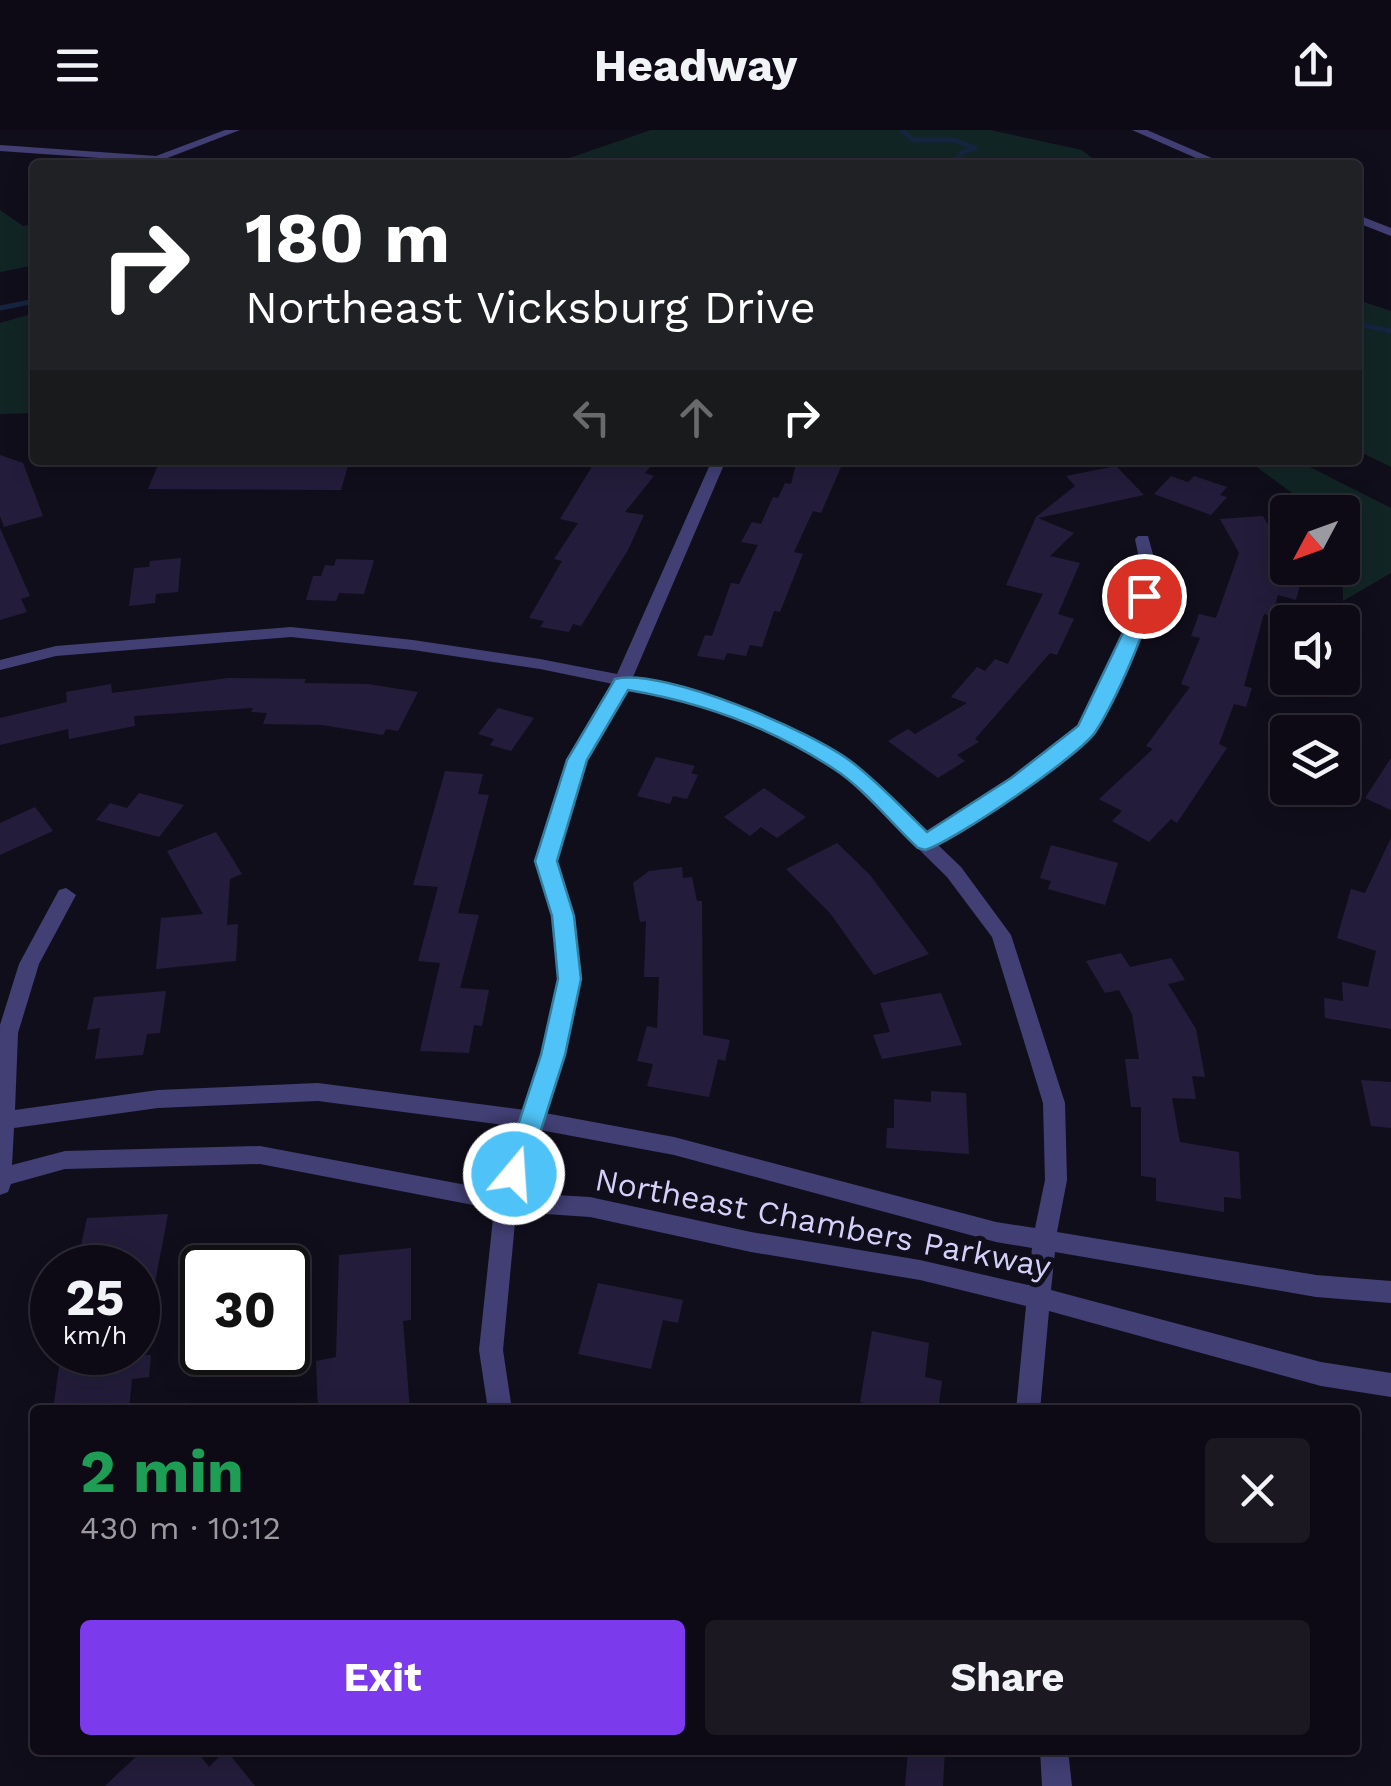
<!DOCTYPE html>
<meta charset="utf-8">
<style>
body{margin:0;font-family:"Work Sans",sans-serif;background:#1b1822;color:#f1f3f6;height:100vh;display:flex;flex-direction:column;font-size:38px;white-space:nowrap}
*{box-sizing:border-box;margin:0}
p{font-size:32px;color:#9a9aa0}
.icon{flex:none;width:55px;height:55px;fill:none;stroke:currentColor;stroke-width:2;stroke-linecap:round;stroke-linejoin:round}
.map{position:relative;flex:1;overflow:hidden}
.panel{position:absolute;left:30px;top:1275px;width:1330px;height:350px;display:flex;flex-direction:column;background:#0d0a15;border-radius:10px;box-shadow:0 5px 25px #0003,0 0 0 2px #2d2b34}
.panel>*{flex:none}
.hud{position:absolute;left:30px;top:30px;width:1332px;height:305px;border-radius:10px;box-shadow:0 5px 25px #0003,0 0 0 2px #2d2b34;background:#202124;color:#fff;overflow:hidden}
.needle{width:65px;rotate:229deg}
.controls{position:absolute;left:1270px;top:365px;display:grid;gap:20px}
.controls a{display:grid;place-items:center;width:90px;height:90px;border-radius:10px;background:#0d0a15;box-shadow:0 5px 25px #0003,0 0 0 2px #2d2b34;font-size:50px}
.speed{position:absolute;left:30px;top:1115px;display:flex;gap:20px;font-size:50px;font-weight:700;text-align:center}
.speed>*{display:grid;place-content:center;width:130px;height:130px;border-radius:50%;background:#0d0a15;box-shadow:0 5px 25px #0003,0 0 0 2px #2d2b34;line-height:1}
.speed small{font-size:25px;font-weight:400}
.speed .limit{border:5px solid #111;border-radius:15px;background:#fff;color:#111}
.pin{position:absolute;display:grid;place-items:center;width:85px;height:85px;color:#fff;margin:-42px;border:5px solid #fff;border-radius:50%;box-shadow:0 2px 10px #0007}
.me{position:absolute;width:110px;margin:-55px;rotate:18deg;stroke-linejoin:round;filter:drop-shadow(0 0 8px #0008)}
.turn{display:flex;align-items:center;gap:35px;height:210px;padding:0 50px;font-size:45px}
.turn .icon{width:130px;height:130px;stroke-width:2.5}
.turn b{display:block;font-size:70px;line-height:85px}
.lanes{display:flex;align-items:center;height:95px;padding:0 50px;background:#0003;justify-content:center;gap:50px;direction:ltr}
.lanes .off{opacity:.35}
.round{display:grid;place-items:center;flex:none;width:105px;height:105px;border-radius:10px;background:#1b1822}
.summary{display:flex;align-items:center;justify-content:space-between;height:170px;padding:0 50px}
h1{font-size:60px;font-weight:700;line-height:75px;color:#1e9e55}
.action{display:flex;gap:20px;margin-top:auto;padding:20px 50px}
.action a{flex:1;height:115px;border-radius:10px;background:#7c3aed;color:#fff;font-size:40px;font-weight:700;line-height:115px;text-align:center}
.action a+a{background:#1b1822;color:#f1f3f6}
header{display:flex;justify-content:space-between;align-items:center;height:130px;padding:0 50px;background:#0d0a15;font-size:45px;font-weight:700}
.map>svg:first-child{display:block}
</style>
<header><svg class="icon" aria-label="menu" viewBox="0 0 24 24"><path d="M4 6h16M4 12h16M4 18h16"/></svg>Headway<svg class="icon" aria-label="share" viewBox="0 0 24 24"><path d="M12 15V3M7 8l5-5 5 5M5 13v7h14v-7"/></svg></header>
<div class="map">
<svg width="1391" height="1656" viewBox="0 0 1391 1656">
<rect width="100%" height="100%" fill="#110e1c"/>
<g fill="#122525">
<path d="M 651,0 L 990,0 L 1082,20 L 1101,35 L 549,35 Z"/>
<path d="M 0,80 L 23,96 L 35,94 L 35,135 L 0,142 Z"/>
<path d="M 1358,170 L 1391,181 L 1391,337 L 1358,321 Z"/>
<path d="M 35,183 L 35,283 L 0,284 L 0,193 Z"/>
<path d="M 1247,330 L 1296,330 L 1391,378 L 1391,443 L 1343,471 L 1342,382 L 1318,382 Z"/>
</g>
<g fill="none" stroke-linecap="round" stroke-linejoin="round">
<g stroke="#152540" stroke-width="5">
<path d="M 902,0 L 913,10 L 954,10 L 975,18 L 963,22 L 951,35"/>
<path d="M 0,178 L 35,171"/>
<path d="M 1358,194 L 1391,201"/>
</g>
</g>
<g fill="#231d3b">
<path d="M 0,325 L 23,333 L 43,386 L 4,397 L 0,386 Z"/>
<path d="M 160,330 L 303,330 L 301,336 L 348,336 L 341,360 L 148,359 Z"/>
<path d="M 596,330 L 656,330 L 645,343 L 654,346 L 625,382 L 644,385 L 628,420 L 581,496 L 573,494 L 569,502 L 540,497 L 544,491 L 529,488 L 562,431 L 554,429 L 578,393 L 560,389 Z"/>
<path d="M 797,330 L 844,330 L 821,383 L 813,381 L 794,422 L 803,424 L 780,482 L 774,481 L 762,517 L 750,515 L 746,526 L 727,523 L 724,530 L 697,526 L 705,505 L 712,506 L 731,453 L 739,454 L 758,415 L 741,412 L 752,392 L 761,394 L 773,367 L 778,368 L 785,353 L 791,354 Z"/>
<path d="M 1116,336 L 1144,365 L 1038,388 L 1074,403 L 1050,426 L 1080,433 L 1058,484 L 1074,489 L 1057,525 L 1050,523 L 975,609 L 979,612 L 957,625 L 965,631 L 938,648 L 888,611 L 908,599 L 915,604 L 967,573 L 951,567 L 977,537 L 985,541 L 995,529 L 1008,534 L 1043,464 L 1006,455 L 1036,387 L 1075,356 L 1066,346 Z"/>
<path d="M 1171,346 L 1188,352 L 1194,346 L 1227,357 L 1220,365 L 1227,367 L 1211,385 L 1154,364 Z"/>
<path d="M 1263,386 L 1288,429 L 1288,438 L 1292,438 L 1301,452 L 1296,470 L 1278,465 L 1272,486 L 1264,484 L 1244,556 L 1252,558 L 1246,577 L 1234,574 L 1219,614 L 1227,618 L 1177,693 L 1171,689 L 1149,712 L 1112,691 L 1122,681 L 1099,669 L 1153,619 L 1146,616 L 1190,557 L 1181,554 L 1200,508 L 1191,506 L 1199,484 L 1216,488 L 1239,423 L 1220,389 Z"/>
<path d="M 0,398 L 30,466 L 21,469 L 27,482 L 0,490 Z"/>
<path d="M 181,428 L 178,462 L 156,464 L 155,473 L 129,476 L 134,438 L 149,437 L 150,431 Z"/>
<path d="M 336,429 L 374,430 L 364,464 L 339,463 L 336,471 L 306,470 L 313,446 L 321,446 L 325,435 L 334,436 Z"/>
<path d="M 228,548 L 306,549 L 304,553 L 368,554 L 418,562 L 398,601 L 386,599 L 383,605 L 322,595 L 263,594 L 267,583 L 251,582 L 253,578 L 134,586 L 135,596 L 69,609 L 68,599 L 0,615 L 0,588 L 67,572 L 66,562 L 111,554 L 112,563 Z"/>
<path d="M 498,578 L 534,588 L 511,621 L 490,615 L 494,609 L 478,604 Z"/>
<path d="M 656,627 L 695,636 L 691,643 L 698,645 L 687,669 L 673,666 L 670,674 L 637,666 Z"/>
<path d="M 1391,628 L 1391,680 L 1365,668 Z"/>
<path d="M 445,641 L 483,644 L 478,664 L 489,665 L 458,783 L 479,785 L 460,858 L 489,860 L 482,896 L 474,895 L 469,923 L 420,921 L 440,833 L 418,831 L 438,757 L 413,755 Z"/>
<path d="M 764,658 L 806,687 L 777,708 L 761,697 L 750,706 L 724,687 Z"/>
<path d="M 139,663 L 184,675 L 159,707 L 96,690 L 110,673 L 127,678 Z"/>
<path d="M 35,677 L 53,701 L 0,725 L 0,693 Z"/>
<path d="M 216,702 L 242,744 L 230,749 L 227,795 L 238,794 L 236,831 L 156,839 L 161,788 L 203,784 L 167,721 Z"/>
<path d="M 1391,708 L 1391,899 L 1325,888 L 1324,868 L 1343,871 L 1342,852 L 1368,857 L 1376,821 L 1337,808 L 1351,759 L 1365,763 Z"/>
<path d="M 837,713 L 870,745 L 929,824 L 874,845 L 830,783 L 786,739 Z"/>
<path d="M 1051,715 L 1118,733 L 1105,775 L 1048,759 L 1051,751 L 1040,748 Z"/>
<path d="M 682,737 L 683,748 L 692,747 L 697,771 L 702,771 L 703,905 L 730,910 L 725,931 L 718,929 L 709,967 L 647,956 L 653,934 L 637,931 L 647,896 L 657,898 L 659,847 L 644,847 L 646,791 L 640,792 L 633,753 L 649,741 Z"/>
<path d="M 1121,823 L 1130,837 L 1171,828 L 1185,850 L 1168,854 L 1196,899 L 1205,947 L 1192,946 L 1196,969 L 1172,968 L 1180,1012 L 1239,1022 L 1241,1069 L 1224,1067 L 1224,1082 L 1156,1071 L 1156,1048 L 1141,1046 L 1141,977 L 1131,977 L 1125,929 L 1139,929 L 1132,884 L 1119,860 L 1105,863 L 1086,831 Z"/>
<path d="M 166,861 L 160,903 L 147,904 L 143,925 L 95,929 L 100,898 L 87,900 L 94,867 Z"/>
<path d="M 941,863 L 962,915 L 882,929 L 873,905 L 890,902 L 880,873 Z"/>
<path d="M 1361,950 L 1391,952 L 1391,998 L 1371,996 Z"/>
<path d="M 931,961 L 966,963 L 969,1024 L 886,1018 L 887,998 L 894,998 L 894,969 L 931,972 Z"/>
<path d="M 168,1084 L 148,1190 L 138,1189 L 138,1138 L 76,1138 L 87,1088 Z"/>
<path d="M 411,1118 L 411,1190 L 403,1191 L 410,1280 L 318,1280 L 316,1231 L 336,1227 L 339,1125 Z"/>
<path d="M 598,1153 L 683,1170 L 678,1193 L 663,1190 L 651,1239 L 578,1224 Z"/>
<path d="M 872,1201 L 929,1213 L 925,1247 L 942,1251 L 938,1280 L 895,1280 L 860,1272 Z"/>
<path d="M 61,1222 L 151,1225 L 149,1247 L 132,1249 L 129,1279 L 53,1280 Z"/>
<path d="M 143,1620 L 196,1620 L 209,1637 L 226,1620 L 255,1656 L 105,1656 Z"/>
<path d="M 908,1620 L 945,1620 L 943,1656 L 905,1656 Z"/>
</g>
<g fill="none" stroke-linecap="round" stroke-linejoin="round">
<g fill="#423f75" fill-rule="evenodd">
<path d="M 225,0 L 240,0 L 157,32 L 0,21 L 0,15 L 156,26 Z"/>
<path d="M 1132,0 L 1147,0 L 1228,35 L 1212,35 Z"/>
<path d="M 1358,85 L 1391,98 L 1391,106 L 1358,93 Z"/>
<path d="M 712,330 L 726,330 L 633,547 L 688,559 L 775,591 L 850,632 L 926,704 L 1012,649 L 1079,597 L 1131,488 L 1142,443 L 1135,409 L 1138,406 L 1148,406 L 1158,443 L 1147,488 L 1092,604 L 1024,657 L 937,714 L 961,737 L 1011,805 L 1065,973 L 1067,1050 L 1057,1102 L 1316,1145 L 1391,1151 L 1391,1173 L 1316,1167 L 1055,1122 L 1051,1160 L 1321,1232 L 1391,1243 L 1391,1267 L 1321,1256 L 1049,1181 L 1040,1280 L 1016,1280 L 1026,1176 L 920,1150 L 751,1122 L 590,1087 L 516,1082 L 503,1220 L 512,1280 L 488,1280 L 479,1220 L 494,1079 L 260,1034 L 65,1039 L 11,1054 L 8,1062 L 0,1065 L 0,895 L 19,834 L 59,760 L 66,758 L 76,765 L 39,834 L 18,903 L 15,980 L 158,960 L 318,953 L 525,980 L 542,925 L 560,849 L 553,787 L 537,731 L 568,630 L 613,554 L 540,539 L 413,520 L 291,507 L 56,526 L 0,540 L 0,530 L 56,516 L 291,497 L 413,510 L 540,529 L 617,544 ZM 628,557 L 678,568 L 763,599 L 838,640 L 947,747 L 992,807 L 1043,973 L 1045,1050 L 1035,1098 L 996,1092 L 674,1007 L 545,983 L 564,925 L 580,849 L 573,787 L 555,731 L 586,630 ZM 318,971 L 519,997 L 498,1061 L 260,1016 L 65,1021 L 12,1035 L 14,998 L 158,978 ZM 540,1000 L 674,1025 L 996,1112 L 1032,1118 L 1028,1155 L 920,1130 L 751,1102 L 590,1067 L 520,1063 Z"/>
<path d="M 1040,1620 L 1068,1620 L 1072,1656 L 1042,1656 Z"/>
</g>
</g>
<path fill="#4fc3f7" stroke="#337fa1" stroke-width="2.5" d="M 1144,460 L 1154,466 C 1145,503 1117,568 1096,601 C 1081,625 953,712 925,720 L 918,718 C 891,693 865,659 834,639 C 772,598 700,572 628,560 L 587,630 L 557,731 L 574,786 L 581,849 L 565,925 L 527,1044 L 523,1052 L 514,1055 L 506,1052 L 502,1044 L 541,925 L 558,849 L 552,786 L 535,731 L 567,630 L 615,549 C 663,537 814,602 853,633 C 879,653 903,679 927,702 L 1011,648 L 1078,596 L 1130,488 L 1135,466 Z"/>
<g text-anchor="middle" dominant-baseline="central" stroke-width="10" stroke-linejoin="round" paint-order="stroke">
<g font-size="32" fill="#d5d0f9" stroke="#110e1c">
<text transform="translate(823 1093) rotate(11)">Northeast Chambers Parkway</text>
</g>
</g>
</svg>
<div class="controls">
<a><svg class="needle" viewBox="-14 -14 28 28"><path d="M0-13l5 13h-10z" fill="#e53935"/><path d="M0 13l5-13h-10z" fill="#9a9aa0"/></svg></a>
<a><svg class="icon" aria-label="sound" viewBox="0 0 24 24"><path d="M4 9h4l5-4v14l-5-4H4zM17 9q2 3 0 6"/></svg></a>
<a><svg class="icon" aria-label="layers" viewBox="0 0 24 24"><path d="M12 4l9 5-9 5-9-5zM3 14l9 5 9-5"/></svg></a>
</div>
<div class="speed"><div>25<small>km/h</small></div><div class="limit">30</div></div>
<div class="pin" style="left:1144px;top:466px;background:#d93025"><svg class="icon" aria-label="arrive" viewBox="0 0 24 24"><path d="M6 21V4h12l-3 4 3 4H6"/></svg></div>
<svg class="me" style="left:514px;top:1044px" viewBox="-20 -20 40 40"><circle r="17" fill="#4fc3f7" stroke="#fff" stroke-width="3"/><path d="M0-11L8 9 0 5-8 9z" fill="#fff"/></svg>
<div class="hud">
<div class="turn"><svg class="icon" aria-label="right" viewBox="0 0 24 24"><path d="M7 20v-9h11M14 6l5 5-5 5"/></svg><div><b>180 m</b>Northeast Vicksburg Drive</div></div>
<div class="lanes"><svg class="icon off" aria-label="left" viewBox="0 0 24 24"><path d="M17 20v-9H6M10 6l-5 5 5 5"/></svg><svg class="icon off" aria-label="ahead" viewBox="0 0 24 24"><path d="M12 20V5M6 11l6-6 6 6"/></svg><svg class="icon" aria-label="right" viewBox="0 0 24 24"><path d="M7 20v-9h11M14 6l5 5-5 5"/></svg></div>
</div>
<section class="panel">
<div class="summary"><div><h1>2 min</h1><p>430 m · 10:12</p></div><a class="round"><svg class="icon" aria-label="close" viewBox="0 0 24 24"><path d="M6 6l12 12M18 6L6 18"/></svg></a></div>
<div class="action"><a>Exit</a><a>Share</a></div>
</section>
</div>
